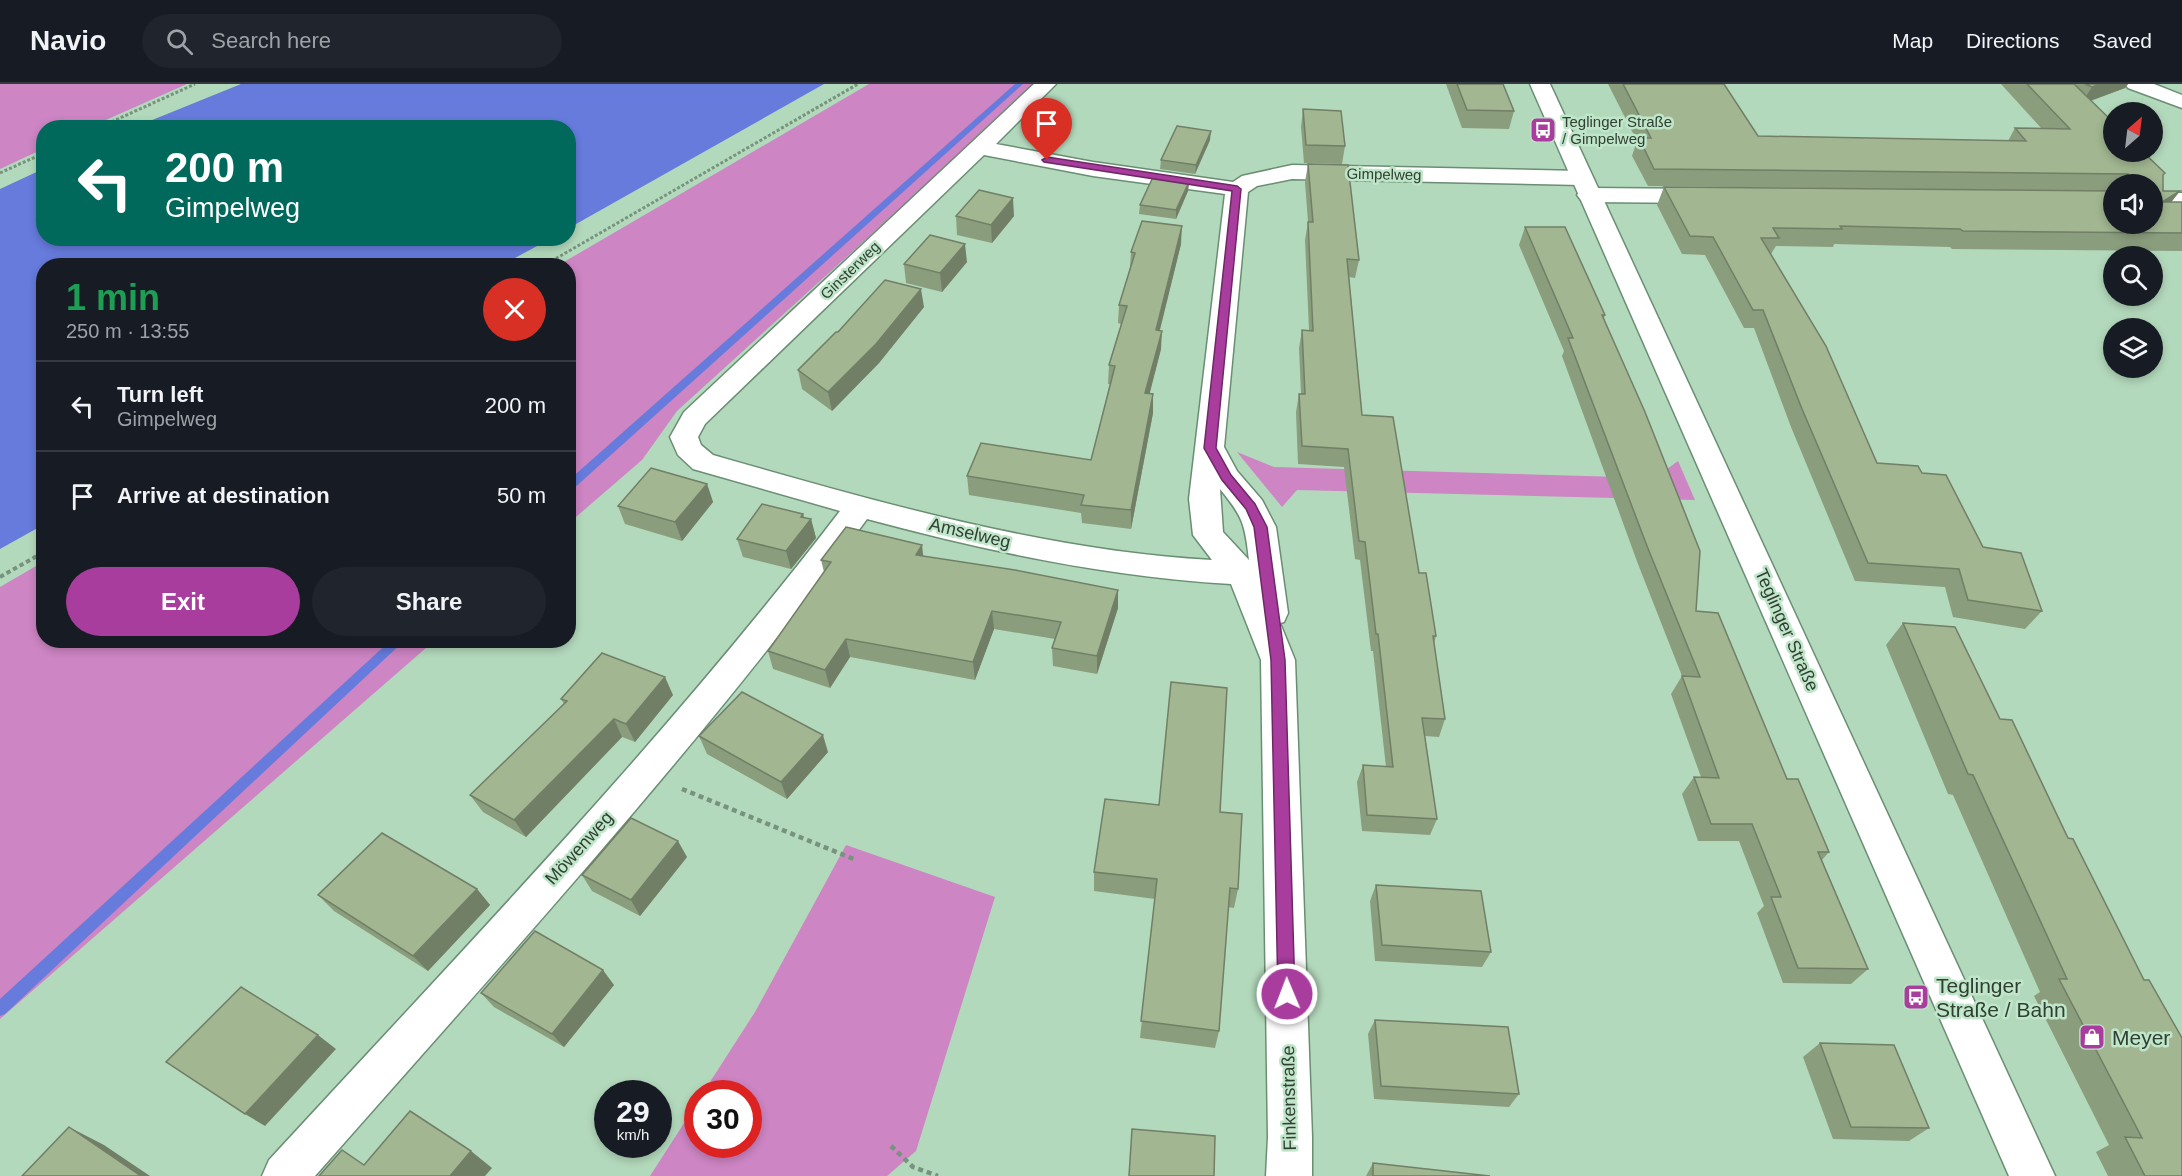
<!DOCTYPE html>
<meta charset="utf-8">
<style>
body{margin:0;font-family:Arial,sans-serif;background:#20242c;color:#f1f3f6;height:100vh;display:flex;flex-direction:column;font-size:22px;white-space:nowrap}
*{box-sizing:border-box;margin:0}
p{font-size:20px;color:#9ea1a6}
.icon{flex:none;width:33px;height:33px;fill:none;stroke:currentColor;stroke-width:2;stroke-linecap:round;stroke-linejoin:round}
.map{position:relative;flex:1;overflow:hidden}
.side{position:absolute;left:36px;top:174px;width:540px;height:390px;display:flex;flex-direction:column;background:#171b24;border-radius:24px;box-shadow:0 3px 9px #0003}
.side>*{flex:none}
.top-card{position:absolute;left:36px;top:36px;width:540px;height:126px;border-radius:24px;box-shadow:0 3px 9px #0003;background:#00695c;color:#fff;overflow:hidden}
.needle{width:39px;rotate:28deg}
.controls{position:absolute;left:2103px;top:18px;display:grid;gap:12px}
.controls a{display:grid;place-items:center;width:60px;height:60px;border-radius:50%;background:#171b24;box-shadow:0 3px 9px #0003;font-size:30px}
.speed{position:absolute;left:594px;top:996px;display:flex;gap:12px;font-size:30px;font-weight:700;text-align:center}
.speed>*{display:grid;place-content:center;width:78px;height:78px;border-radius:50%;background:#171b24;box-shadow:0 3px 9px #0003;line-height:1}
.speed small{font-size:15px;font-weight:400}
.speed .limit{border:9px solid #d22;background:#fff;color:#111}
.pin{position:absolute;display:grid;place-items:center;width:51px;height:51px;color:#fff;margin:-62px -26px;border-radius:50% 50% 50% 0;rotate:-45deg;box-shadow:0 0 6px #0007}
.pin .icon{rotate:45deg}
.me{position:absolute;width:66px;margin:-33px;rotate:359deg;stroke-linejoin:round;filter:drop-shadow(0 0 4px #0008)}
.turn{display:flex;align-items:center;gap:21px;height:126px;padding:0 30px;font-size:27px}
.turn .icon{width:78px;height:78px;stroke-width:2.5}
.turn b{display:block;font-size:42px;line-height:51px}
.round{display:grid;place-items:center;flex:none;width:63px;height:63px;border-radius:32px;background:#20242c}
.headline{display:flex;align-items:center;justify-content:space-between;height:102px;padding:0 30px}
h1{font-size:36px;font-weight:700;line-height:45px;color:#1e9e55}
.cta{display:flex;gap:12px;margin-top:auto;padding:12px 30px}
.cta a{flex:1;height:69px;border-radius:36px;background:#a93d9e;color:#fff;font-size:24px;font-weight:700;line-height:69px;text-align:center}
.cta a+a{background:#20242c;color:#f1f3f6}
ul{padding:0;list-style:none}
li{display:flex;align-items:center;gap:18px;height:90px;padding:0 30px;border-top:2px solid #363941}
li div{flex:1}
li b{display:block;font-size:22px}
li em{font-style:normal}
header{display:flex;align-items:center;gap:36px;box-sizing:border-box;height:84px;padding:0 30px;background:#171b24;border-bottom:2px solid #363941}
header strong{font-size:28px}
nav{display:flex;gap:33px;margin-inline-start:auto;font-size:21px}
.search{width:420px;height:54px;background:#20242c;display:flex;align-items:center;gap:15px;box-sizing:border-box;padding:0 21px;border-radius:33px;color:#9ea1a6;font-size:22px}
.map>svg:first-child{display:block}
</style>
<header>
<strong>Navio</strong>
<div class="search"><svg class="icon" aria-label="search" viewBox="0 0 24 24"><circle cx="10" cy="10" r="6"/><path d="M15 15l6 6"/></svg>Search here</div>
<nav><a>Map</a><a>Directions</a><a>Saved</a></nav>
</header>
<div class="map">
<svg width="2182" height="1092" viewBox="0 0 2182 1092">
<rect width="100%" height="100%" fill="#b3d9bc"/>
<g fill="#cd85c3">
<path d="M 0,0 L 187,0 L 90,43 L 44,44 L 43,65 L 0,85 Z"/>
<path d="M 869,0 L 1037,0 L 677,327 L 642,376 L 569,439 L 568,182 L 557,182 Z"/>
<path d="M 1237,368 L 1274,383 L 1655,394 L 1678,377 L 1695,416 L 1297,406 L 1282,423 Z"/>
<path d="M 43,478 L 44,556 L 434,557 L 0,935 L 0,503 Z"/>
<path d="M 846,761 L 995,813 L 916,1067 L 887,1092 L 650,1092 L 697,1019 L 698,1060 L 748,1060 L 748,1010 L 703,1009 L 755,928 Z"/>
</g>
<g fill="#667bdc">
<path d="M 241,0 L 824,0 L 569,144 L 568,44 L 135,43 Z"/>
<path d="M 43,85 L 44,154 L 550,155 L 502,181 L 44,182 L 43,441 L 0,465 L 0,105 Z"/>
</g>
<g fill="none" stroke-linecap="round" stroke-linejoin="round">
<g fill="#667bdc" fill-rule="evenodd">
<path d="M 1015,0 L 1023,0 L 572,406 L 568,407 L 568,397 Z"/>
<path d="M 391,556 L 405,556 L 5,930 L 0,932 L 0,915 Z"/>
</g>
<g stroke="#6a8e73" stroke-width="3">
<g id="street">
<path d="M 1034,0 L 1056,0 L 996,60 L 1093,78 L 1233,98 L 1242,92 L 1292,81 L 1581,87 L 1589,89 L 1592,94 L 1589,99 L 1581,101 L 1292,95 L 1257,102 L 1248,108 L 1224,363 L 1237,387 L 1262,416 L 1276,443 L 1288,529 L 1284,538 L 1280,539 L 1295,576 L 1312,1053 L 1312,1092 L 1266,1092 L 1268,1053 L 1261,576 L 1231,500 C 1108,493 986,467 867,435 C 698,666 504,877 315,1092 L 262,1092 L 269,1076 C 464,864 665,656 840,427 L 693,385 L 678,371 L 670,353 L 684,328 ZM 984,71 L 1093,92 L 1225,110 L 1189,415 L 1193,451 L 1212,476 C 1045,467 874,417 713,371 L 701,361 L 698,353 L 705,340 ZM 1220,405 C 1243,433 1245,440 1249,476 L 1223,448 Z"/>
<path d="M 2125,0 L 2154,0 L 2182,11 L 2182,24 L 2128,4 Z"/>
<path d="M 1589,104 L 1705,105 L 1713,107 L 1717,112 L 1713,117 L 1705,119 L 1589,118 L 1581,116 L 1577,111 L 1581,106 Z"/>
<rect x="2152" y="109" width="30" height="14"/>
</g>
</g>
<g stroke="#6a8e73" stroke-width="3">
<path id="secondary" d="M 1530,0 L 1550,0 L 2055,1092 L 2009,1092 Z"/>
</g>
<g stroke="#77927d" stroke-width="3" stroke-dasharray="3 2" stroke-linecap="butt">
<path d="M 98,44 L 195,0"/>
<path d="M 0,89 L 44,69"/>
<path d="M 543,182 L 858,0"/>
<path d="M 568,267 L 571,268"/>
</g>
<path stroke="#77927d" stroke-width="4" stroke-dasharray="4.5 3" stroke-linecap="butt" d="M 0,493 L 44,468"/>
<g stroke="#77927d" stroke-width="4.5" stroke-dasharray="5 4" stroke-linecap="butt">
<path d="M 682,705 L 856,776"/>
<path d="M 891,1062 L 913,1083 L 938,1092"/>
</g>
<use href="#street" fill="#fff" fill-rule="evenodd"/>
<use href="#secondary" fill="#fff" fill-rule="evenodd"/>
</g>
<g fill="#8a9d7d" fill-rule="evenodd">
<path d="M 1446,0 L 1503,0 L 1514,27 L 1509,45 L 1462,44 Z"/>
<path d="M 1608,0 L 1724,0 L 1758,52 L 2008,57 L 2015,44 L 2042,45 L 2001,0 L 2128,0 L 2125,4 L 2091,17 L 2163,92 L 2163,107 L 2172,118 L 2182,118 L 2182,167 L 1952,165 L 1950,163 L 1834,160 L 1833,163 L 1776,162 L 1771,170 L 1877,379 L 1922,389 L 1983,463 L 2042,527 L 2025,545 L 1953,533 L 1945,503 L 1855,497 L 1791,343 L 1754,244 L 1744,244 L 1705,171 L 1682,170 L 1657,121 L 1664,103 L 2093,107 L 1648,102 L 1632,72 L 1637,57 ZM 2114,100 L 2152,100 L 2114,140 Z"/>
<path d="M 1303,25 L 1345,62 L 1342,80 L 1304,79 L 1301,43 Z"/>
<path d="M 1210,56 L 1195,90 L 1160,85 L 1161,76 Z"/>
<path d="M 1308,80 L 1359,176 L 1355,194 L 1349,193 L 1362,331 L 1419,489 L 1436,552 L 1434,559 L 1445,635 L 1439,653 L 1425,652 L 1437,735 L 1430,751 L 1362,747 L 1357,698 L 1363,681 L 1386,683 L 1373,567 L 1371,567 L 1360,476 L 1355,475 L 1344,383 L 1298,380 L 1296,328 L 1299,310 L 1301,310 L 1299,264 L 1302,246 L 1309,246 L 1305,156 L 1308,138 L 1305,98 Z"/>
<path d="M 1189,98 L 1188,107 L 1176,135 L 1139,130 L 1140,121 Z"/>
<path d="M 956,132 L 1014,132 L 992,159 L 957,151 Z"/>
<path d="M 1525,143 L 1605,231 L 1604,234 L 1696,527 L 1787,695 L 1829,768 L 1822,776 L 1868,885 L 1851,900 L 1783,899 L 1757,829 L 1764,822 L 1739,757 L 1698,757 L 1682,710 L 1694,693 L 1701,693 L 1671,610 L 1682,592 L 1638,480 L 1562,272 L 1564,267 L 1519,161 Z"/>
<path d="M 1181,160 L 1160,246 L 1161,265 L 1149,310 L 1153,329 L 1131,445 L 1082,439 L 1081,429 L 969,411 L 967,392 L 1091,376 L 1110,300 L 1108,300 L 1109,281 L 1121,240 L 1118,239 L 1119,221 L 1130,184 L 1131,168 Z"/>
<path d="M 967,178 L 942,208 L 906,199 L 904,180 Z"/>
<path d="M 924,223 L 879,279 L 832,327 L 802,305 L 798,286 L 838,248 Z"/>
<path d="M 707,400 L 713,418 L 682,457 L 625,440 L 618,422 Z"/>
<path d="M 803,430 L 804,434 L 811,435 L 816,454 L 791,485 L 743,473 L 737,455 Z"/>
<path d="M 923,472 L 1118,506 L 1118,524 L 1097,590 L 1053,582 L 1052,564 L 1055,555 L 994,545 L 975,596 L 850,573 L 830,604 L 773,585 L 768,567 L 824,488 L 821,476 Z"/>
<path d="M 1903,539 L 2182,1092 L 2108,1092 L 2096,1068 L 2109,1061 L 2034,912 L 2040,908 L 1953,711 L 1948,710 L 1886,561 Z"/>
<path d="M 673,611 L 635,658 L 622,653 L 526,753 L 483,728 L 470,711 L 564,620 L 561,615 Z"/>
<path d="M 699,652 L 828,668 L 787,715 L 707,670 Z"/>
<path d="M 1220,728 L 1238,805 L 1234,824 L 1228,823 L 1219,947 L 1215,964 L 1140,954 L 1155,815 L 1094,807 L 1094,788 Z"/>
<path d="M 687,773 L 640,832 L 592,807 L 582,791 Z"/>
<path d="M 1376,801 L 1491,868 L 1482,883 L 1375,877 L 1370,817 Z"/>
<path d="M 477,805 L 490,821 L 428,887 L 334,827 L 318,811 Z"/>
<path d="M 614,901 L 564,963 L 494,923 L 481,909 Z"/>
<path d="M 1375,936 L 1519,1010 L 1509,1023 L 1374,1015 L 1368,950 Z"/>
<path d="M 1820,959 L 1929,1044 L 1909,1057 L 1833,1055 L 1803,973 Z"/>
<path d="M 1373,1079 L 1490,1092 L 1366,1092 Z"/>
</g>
<g fill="#717f66">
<path d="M 2100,0 L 2128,0 L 2125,4 L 2081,20 L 2092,3 Z"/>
<path d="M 1211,47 L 1210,56 L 1195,90 L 1196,81 Z"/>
<path d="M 1189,98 L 1188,107 L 1176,135 L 1176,126 Z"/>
<path d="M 2180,107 L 2166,125 L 2162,118 Z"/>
<path d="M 1013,114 L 1014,132 L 992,159 L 991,141 Z"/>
<path d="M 1182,142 L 1181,160 L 1155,265 L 1156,246 Z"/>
<path d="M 965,160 L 967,178 L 942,208 L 940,189 Z"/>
<path d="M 921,205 L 924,223 L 879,279 L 832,327 L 828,308 Z"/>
<path d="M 1162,247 L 1161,265 L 1145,328 L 1145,309 Z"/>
<path d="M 1153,310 L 1153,329 L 1131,445 L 1131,426 Z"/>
<path d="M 707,400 L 713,418 L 682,457 L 675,438 Z"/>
<path d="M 803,430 L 806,442 L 811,435 L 816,454 L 791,485 L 786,467 Z"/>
<path d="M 922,461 L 924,479 L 916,471 Z"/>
<path d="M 1118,506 L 1118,524 L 1097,590 L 1097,572 Z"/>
<path d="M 992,527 L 994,545 L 975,596 L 973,578 Z"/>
<path d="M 846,555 L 850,573 L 830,604 L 825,586 Z"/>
<path d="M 665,593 L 673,611 L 635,658 L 626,640 Z"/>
<path d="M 614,635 L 622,653 L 526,753 L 514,736 Z"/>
<path d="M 823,651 L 828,668 L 787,715 L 781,698 Z"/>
<path d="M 678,757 L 687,773 L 640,832 L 631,816 Z"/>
<path d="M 477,805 L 490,821 L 428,887 L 413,872 Z"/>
<path d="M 603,886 L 614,901 L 564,963 L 552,950 Z"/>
<path d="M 318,951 L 336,965 L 265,1042 L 245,1030 Z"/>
<path d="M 69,1043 L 104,1061 L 150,1092 L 141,1092 Z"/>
<path d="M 471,1067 L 492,1084 L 485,1092 L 450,1092 Z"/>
</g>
<g fill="#a1b691" stroke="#717f66" stroke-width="1.5">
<path d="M 1457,0 L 1503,0 L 1514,27 L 1467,26 Z"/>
<path d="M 1623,0 L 1724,0 L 1758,52 L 2026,57 L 2015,44 L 2070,45 L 2027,0 L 2074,0 L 2114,39 L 2114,68 L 2143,68 L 2165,89 L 2163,91 L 2163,107 L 2180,107 L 2162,118 L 2182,118 L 2182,149 L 1963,147 L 1960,145 L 1840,142 L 1842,145 L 1773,144 L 1779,154 L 1761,154 L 1826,262 L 1877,379 L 1918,382 L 1922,389 L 1946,391 L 1983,463 L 2021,469 L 2042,527 L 1968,516 L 1959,485 L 1868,479 L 1802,325 L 1763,226 L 1753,226 L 1713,153 L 1690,152 L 1664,103 L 2114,107 L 2114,140 L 2152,140 L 2152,100 L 2129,100 L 2128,90 L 1654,85 L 1639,54 L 1651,54 Z"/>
<path d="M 2085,0 L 2100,0 L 2092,3 Z"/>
<path d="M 1303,25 L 1341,27 L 1345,62 L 1306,61 Z"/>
<path d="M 1177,42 L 1211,47 L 1196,81 L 1161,76 Z"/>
<path d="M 1308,80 L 1348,81 L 1359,176 L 1347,175 L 1362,331 L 1393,333 L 1419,489 L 1426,489 L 1436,552 L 1433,552 L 1445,635 L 1422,634 L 1437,735 L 1367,731 L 1363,681 L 1393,683 L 1378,550 L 1376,550 L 1365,458 L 1359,457 L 1348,365 L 1302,362 L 1299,310 L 1305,310 L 1302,246 L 1313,247 L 1308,138 L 1313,138 Z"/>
<path d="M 1153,93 L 1189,98 L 1176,126 L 1140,121 Z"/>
<path d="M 979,106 L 1013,114 L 991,141 L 956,132 Z"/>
<path d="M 1142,137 L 1182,142 L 1156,246 L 1162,247 L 1145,309 L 1153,310 L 1131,426 L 1081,421 L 1084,411 L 967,392 L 981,359 L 1091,376 L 1115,282 L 1109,281 L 1127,222 L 1119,221 L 1135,169 L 1131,168 Z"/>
<path d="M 1525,143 L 1565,143 L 1605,231 L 1602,231 L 1645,328 L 1700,467 L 1696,527 L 1718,529 L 1787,695 L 1798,695 L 1829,768 L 1818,768 L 1868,885 L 1798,884 L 1771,813 L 1781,813 L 1752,740 L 1711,740 L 1694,693 L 1719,694 L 1682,592 L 1700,593 L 1647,462 L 1568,254 L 1573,254 Z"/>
<path d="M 930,151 L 965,160 L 940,189 L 904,180 Z"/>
<path d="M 885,196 L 921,205 L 876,260 L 828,308 L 798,286 L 836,248 L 838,248 Z"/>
<path d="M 651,384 L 707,400 L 675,438 L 618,422 Z"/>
<path d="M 762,420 L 803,430 L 801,433 L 811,435 L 786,467 L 737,455 Z"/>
<path d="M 846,443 L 922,461 L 916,471 L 1015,486 L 1118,506 L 1097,572 L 1052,564 L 1061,538 L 992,527 L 973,578 L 846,555 L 825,586 L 768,567 L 831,478 L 821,476 Z"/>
<path d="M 1903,539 L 1955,543 L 2000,635 L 2012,636 L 2068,754 L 2073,755 L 2144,896 L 2149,896 L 2182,954 L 2182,1092 L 2145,1092 L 2125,1053 L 2142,1054 L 2059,895 L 2067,895 L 1973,691 L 1968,690 Z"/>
<path d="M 602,569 L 665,593 L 626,640 L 614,635 L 514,736 L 470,711 L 567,617 L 561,615 Z"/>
<path d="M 1171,598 L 1227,604 L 1220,728 L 1242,730 L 1238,805 L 1230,804 L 1219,947 L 1141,937 L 1157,795 L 1094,788 L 1105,715 L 1159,721 Z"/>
<path d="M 742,608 L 823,651 L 781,698 L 699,652 Z"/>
<path d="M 631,734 L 678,757 L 631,816 L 582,791 Z"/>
<path d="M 382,749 L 477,805 L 413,872 L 318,811 Z"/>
<path d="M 1376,801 L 1481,807 L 1491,868 L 1382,861 Z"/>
<path d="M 535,847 L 603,886 L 552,950 L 481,909 Z"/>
<path d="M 241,903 L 318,951 L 245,1030 L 166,978 Z"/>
<path d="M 1375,936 L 1508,943 L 1519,1010 L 1381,1002 Z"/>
<path d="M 1820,959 L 1894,961 L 1929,1044 L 1851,1043 Z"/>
<path d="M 410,1027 L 471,1067 L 450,1092 L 319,1092 L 342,1066 L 364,1081 Z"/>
<path d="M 69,1043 L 141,1092 L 22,1092 Z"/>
<path d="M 1132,1045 L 1215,1052 L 1214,1092 L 1129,1092 Z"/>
<path d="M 1373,1079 L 1490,1092 L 1373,1092 Z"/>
</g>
<path fill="#a93d9e" stroke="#6e2867" stroke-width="1.5" d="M 1047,73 L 1237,102 L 1241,105 L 1216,364 L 1231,391 L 1255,420 L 1267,443 L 1285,576 L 1295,910 L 1293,916 L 1287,918 L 1281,916 L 1278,910 L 1271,576 L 1254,443 L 1246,425 L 1222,396 L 1204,364 L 1232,107 L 1044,78 L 1042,76 Z"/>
<defs>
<g id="bus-square" transform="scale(1.35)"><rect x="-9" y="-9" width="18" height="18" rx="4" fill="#a93d9e" stroke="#c0e6c9"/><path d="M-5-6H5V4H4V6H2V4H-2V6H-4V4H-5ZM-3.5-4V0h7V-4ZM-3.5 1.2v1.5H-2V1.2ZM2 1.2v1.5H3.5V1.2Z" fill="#fff"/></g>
<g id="shop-square" transform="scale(1.35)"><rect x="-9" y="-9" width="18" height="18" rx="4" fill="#a93d9e" stroke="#c0e6c9"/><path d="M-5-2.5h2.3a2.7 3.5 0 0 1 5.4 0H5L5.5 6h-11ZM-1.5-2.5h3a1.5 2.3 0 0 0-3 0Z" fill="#fff"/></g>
</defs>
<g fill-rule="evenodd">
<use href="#bus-square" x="1543" y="46"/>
<use href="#bus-square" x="1916" y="913"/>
<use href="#shop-square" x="2092" y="953"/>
</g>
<g text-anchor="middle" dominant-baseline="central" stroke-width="5" stroke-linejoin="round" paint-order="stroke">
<g font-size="15" fill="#303f33" stroke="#c0e6c9" text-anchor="start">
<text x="1562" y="37">Teglinger Straße<tspan x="1562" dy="17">/ Gimpelweg</tspan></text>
</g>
<g font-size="15" fill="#303f33" stroke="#c0e6c9">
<text transform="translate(1384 90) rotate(1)">Gimpelweg</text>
<text transform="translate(850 186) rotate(-44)">Ginsterweg</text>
</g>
<g font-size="18" fill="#303f33" stroke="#c0e6c9">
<text transform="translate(970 449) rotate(13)">Amselweg</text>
<text transform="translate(1787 546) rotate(66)">Teglinger Straße</text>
<text transform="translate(579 764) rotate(-48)">Möwenweg</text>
<text transform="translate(1289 1014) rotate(-91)">Finkenstraße</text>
</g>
<g font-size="21" fill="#303f33" stroke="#c0e6c9" text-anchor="start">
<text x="1936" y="901">Teglinger<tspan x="1936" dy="24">Straße / Bahn</tspan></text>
<text x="2112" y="953">Meyer</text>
</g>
</g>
</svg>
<div class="controls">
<a><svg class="needle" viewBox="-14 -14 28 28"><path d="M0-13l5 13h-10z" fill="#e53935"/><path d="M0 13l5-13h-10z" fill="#9ea1a6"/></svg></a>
<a><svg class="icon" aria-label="sound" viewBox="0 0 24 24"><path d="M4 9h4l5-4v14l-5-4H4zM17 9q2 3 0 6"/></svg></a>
<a><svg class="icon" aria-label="search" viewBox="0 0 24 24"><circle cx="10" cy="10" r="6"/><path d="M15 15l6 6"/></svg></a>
<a><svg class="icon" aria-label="layers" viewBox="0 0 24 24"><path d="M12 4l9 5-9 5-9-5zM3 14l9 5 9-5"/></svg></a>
</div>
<div class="speed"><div>29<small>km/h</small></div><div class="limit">30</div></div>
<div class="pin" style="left:1047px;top:76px;background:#d93025"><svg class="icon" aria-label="arrive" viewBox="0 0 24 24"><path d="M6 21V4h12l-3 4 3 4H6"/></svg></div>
<svg class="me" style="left:1287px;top:910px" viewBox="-20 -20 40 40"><circle r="17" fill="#a93d9e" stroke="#fff" stroke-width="3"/><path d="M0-11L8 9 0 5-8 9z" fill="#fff"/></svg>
<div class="top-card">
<div class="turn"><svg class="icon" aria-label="left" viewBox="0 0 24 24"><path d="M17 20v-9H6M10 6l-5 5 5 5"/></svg><div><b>200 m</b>Gimpelweg</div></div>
</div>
<section class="side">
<div class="headline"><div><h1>1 min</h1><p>250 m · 13:55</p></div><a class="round" style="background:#d93025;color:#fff"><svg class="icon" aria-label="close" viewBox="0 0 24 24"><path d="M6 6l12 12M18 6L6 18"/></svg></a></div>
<ul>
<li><svg class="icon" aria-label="left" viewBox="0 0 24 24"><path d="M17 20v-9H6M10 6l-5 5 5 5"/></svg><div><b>Turn left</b><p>Gimpelweg</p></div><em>200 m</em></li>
<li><svg class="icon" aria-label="arrive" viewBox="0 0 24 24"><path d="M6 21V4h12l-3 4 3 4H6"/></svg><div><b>Arrive at destination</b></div><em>50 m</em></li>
</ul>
<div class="cta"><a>Exit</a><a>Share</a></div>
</section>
</div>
